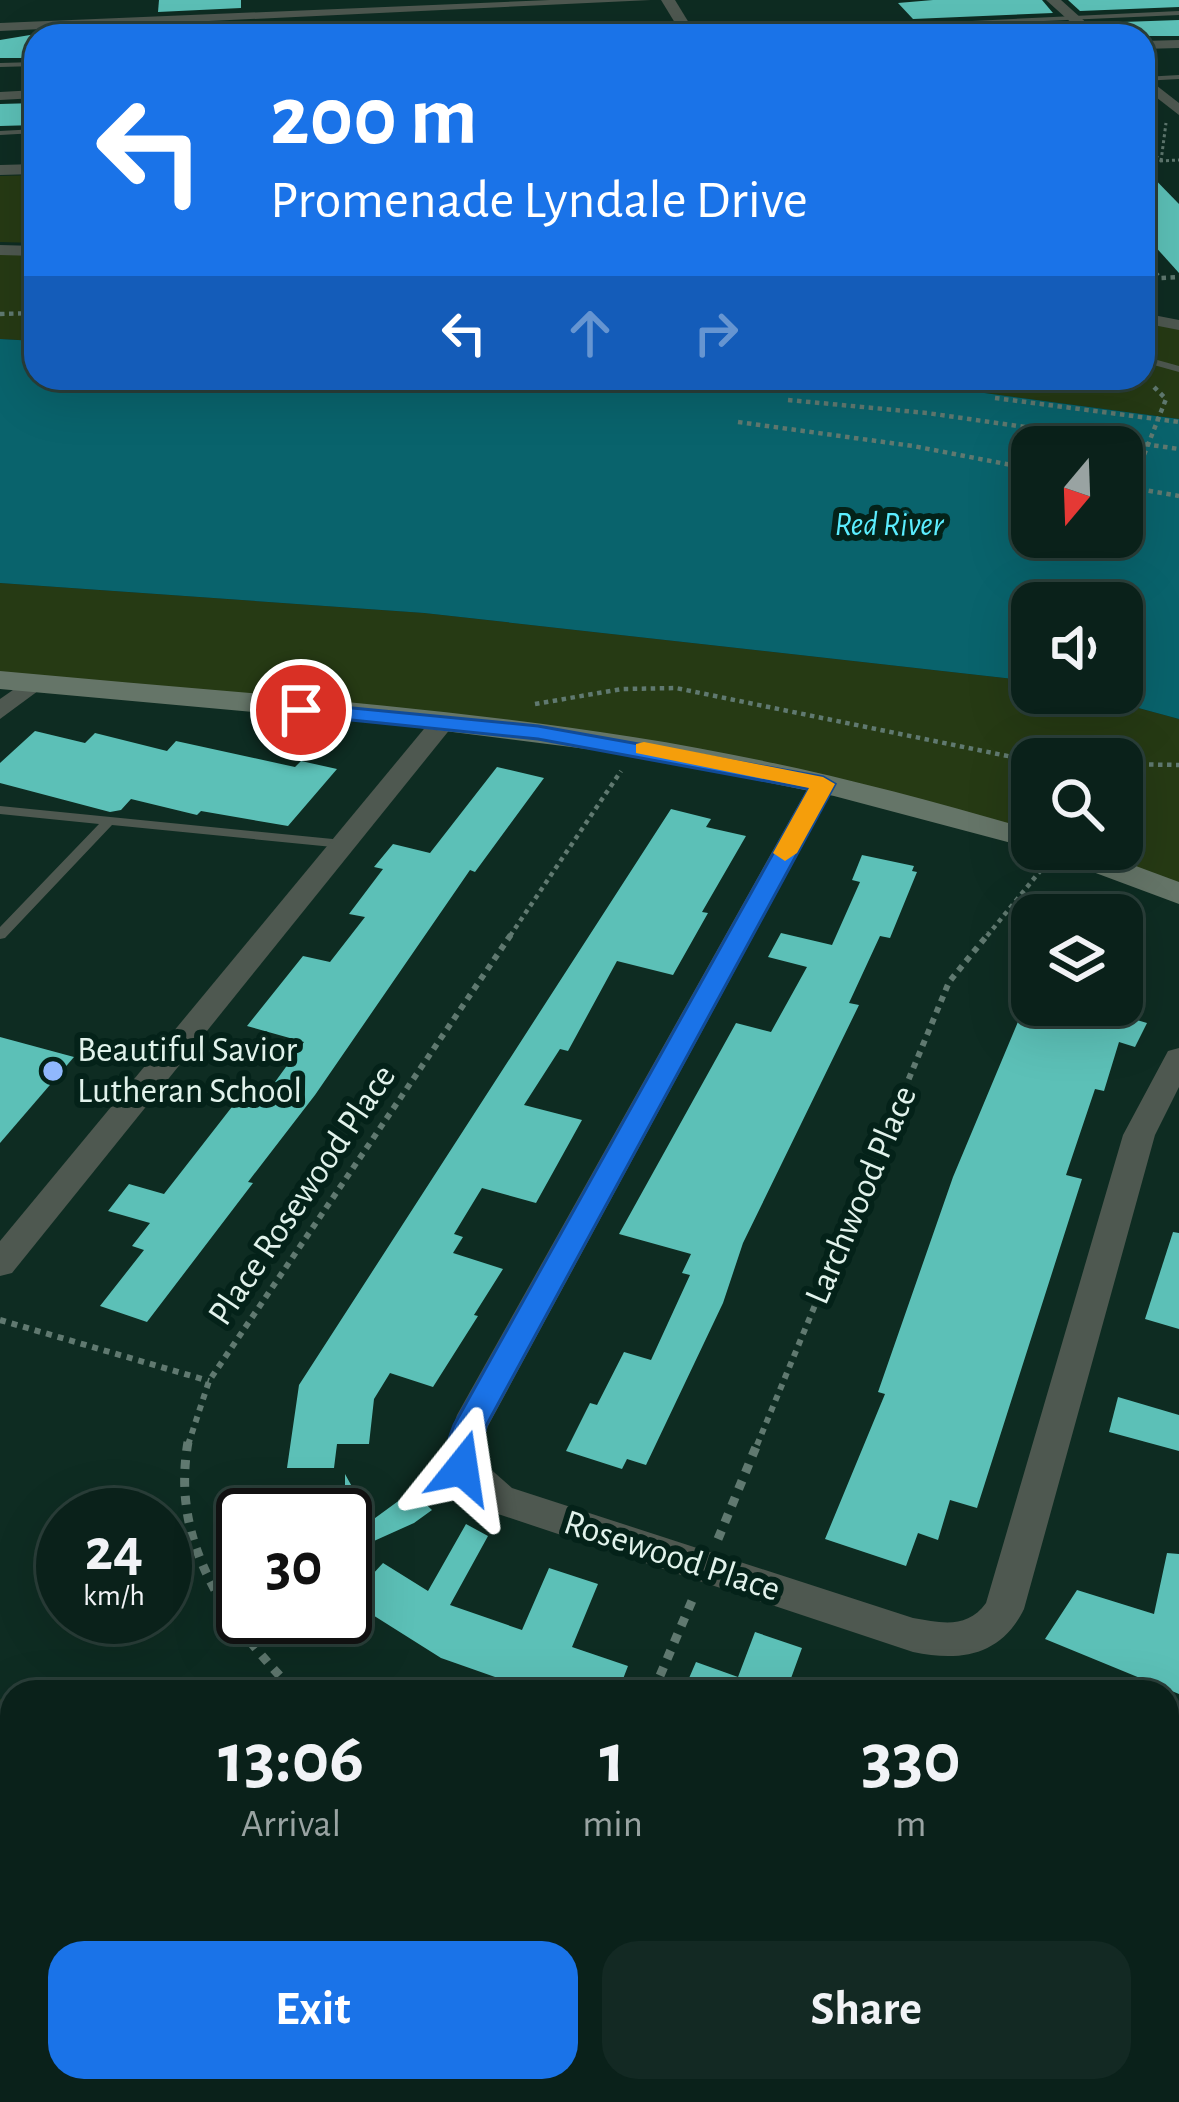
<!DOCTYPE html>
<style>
body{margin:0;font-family:"Alegreya Sans",sans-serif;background:#132923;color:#f1f3f6;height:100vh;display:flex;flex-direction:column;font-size:45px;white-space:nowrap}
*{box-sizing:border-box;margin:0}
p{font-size:39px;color:#99a3a2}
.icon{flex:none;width:66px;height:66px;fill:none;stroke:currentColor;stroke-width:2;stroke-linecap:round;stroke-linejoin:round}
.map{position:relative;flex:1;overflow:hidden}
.details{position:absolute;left:0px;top:1680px;width:1179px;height:423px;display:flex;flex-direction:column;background:#0a211a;border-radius:36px 36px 0 0;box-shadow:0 12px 48px #0002,0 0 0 3px #2a3e39}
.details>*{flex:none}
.hud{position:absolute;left:24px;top:24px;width:1131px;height:366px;border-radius:36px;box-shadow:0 12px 48px #0002,0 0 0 3px #2a3e39;background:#1a73e8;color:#fff;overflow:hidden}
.needle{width:78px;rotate:199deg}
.fabs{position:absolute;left:1011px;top:426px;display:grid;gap:24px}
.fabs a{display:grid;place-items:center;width:132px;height:132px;border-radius:24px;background:#0a211a;box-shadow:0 12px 48px #0002,0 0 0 3px #2a3e39;font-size:60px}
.speed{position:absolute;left:36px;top:1488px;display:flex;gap:24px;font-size:60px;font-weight:700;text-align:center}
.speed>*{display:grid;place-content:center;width:156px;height:156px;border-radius:50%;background:#0a211a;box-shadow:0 12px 48px #0002,0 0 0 3px #2a3e39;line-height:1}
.speed small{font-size:30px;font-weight:400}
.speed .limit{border:6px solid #111;border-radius:18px;background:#fff;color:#111}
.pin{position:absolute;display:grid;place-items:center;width:102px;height:102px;color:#fff;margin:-51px;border:6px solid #fff;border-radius:50%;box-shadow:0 3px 12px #0007}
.me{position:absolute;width:132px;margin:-66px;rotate:15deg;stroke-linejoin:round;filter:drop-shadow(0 0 9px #0008)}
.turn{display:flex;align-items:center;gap:42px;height:252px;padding:0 48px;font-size:54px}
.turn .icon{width:156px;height:156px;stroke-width:2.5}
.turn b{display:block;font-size:84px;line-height:102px}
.lanes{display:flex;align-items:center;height:114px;padding:0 48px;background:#0003;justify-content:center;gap:60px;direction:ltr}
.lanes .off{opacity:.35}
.eta{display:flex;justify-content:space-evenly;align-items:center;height:204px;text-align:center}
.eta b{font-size:72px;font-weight:700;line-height:84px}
.action{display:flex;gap:24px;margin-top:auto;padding:24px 48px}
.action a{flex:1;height:138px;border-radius:36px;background:#1a73e8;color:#fff;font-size:48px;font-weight:700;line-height:138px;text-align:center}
.action a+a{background:#132923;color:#f1f3f6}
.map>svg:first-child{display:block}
</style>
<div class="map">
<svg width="1179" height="2102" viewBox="0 0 1179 2102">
<rect width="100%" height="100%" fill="#0e2c22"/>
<g fill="#263a14">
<path d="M 36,175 L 36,243 L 0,242 L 0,176 Z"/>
<path d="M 0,250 L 36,251 L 36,341 L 0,339 Z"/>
<path d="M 1143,318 L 1179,325 L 1179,419 L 977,392 L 818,378 L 1143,378 Z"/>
<path d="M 0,583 L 424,613 L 1032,681 L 1032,693 L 1083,693 L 1179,719 L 1179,889 L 1074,849 L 1122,849 L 1122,759 L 1032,759 L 1032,835 L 641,742 L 0,680 Z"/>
<path d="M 0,1699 L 12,1704 L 12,2091 L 377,2091 L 372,2102 L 0,2102 Z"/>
</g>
<path fill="#09636c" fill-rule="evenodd" d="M 0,339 L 36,341 L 36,378 L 818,378 L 977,392 L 1179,419 L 1179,719 L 1083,693 L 1122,693 L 1122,603 L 1032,603 L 1032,681 L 424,613 L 0,583 ZM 1032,447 L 1122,447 L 1122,537 L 1032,537 Z"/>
<g fill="#5cc0b7">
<path d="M 159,0 L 241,0 L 241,8 L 158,12 Z"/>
<path d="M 933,0 L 1042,0 L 1053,13 L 913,19 L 898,3 Z"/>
<path d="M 1068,0 L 1179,0 L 1179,7 L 1080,11 Z"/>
<path d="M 1179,20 L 1179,36 L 1105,36 L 1094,23 Z"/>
<path d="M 241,24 L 241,36 L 155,36 L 156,28 Z"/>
<path d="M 1067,25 L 1079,36 L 929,36 L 924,31 Z"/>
<path d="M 36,34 L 36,58 L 0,58 L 0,40 Z"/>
<path d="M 36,103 L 36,125 L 0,126 L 0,104 Z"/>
<path d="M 1143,167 L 1179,204 L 1179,273 L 1143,233 Z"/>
<path d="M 35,731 L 85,743 L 95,733 L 167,751 L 176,741 L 295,767 L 301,761 L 337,769 L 288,826 L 201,811 L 197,815 L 131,799 L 121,810 L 110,812 L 0,783 L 0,763 Z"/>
<path d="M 497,767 L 544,778 L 475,872 L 470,870 L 315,1095 L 248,1182 L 253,1183 L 147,1322 L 100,1306 L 144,1250 L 132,1246 L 150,1223 L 108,1211 L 129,1184 L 164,1194 L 242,1094 L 262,1100 L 304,1042 L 247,1026 L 303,956 L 330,962 L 365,917 L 349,914 L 383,869 L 374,867 L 393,844 L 430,853 Z"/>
<path d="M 671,809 L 711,819 L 706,827 L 746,836 L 702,912 L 708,913 L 673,975 L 617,961 L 568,1051 L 560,1049 L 524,1105 L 582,1120 L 536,1203 L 482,1188 L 454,1234 L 463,1237 L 453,1253 L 503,1269 L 474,1315 L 478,1316 L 433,1387 L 390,1373 L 374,1399 L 369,1444 L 337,1444 L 334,1468 L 287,1468 L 299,1385 Z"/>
<path d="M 862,855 L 914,866 L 912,871 L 917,872 L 890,938 L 880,936 L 849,1003 L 859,1005 L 743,1243 L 723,1303 L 646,1465 L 627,1459 L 622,1469 L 566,1451 L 590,1403 L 597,1405 L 624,1352 L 651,1360 L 690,1275 L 682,1273 L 691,1254 L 619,1234 L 736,1023 L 771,1032 L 807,967 L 768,957 L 781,933 L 832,945 L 860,882 L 852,880 Z"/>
<path d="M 1025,1005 L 1086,1005 L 1147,1023 L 1135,1047 L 1119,1042 L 1104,1091 L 1095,1089 L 1066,1175 L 1082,1179 L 977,1508 L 950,1500 L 938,1540 L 918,1533 L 906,1566 L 825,1539 L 885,1394 L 878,1392 L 953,1177 Z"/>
<path d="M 0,1037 L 74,1057 L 0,1143 Z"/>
<path d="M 1173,1232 L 1179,1233 L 1179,1329 L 1145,1319 Z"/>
<path d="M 1118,1397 L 1179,1415 L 1179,1451 L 1109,1432 Z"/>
<path d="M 345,1474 L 371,1521 L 412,1491 L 432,1510 L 414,1523 L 345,1554 Z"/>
<path d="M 466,1524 L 488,1536 L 450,1605 L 522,1630 L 549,1568 L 598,1584 L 572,1647 L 628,1666 L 618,1692 L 538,1692 L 441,1658 L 349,1600 L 383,1563 L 428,1591 Z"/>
<path d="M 1167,1553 L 1179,1554 L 1179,1694 L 1045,1639 L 1077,1590 L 1154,1614 Z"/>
<path d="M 755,1632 L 802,1648 L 786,1692 L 683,1692 L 696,1662 L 738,1677 Z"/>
</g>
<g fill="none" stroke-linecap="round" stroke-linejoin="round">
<g stroke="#607970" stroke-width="3" stroke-dasharray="3 3" stroke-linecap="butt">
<path d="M 1143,143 L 1161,161"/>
<path d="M 1160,161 L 1179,160"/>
<path d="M 1161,161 L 1166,123"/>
</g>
<g stroke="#607970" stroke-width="4.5" stroke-dasharray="4.5 4.5" stroke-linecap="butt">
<path d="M 1143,259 L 1160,278 L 1179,277"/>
<path d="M 22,276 L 36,277"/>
<path d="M 0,314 L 36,313"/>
<path d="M 995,398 L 1179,422"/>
<path d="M 788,400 L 927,413 L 1179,449"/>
<path d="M 738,422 L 913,446 L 1032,469"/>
<path d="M 1122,486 L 1179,496"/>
<path d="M 1131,488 L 1166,399 L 1152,385"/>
<path d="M 535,704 L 622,689 L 676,688 L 1032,761"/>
<path d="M 1122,764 L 1179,765"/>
<path d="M 510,936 L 621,771"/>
<path d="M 987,936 L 1041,870"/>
</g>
<g stroke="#607970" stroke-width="6" stroke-dasharray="6 6" stroke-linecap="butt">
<path d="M 0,1320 L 209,1381"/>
<path d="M 188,1445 L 209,1381 L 512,933"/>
<path d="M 757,1445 L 949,982 L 989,933"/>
</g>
<g stroke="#607970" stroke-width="9" stroke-dasharray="9 9" stroke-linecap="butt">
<path d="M 188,1442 C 170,1545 227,1621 295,1692"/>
<path d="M 718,1539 L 758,1442"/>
<path d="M 653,1692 L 694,1596"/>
<path d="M 1167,1891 L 1179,1884"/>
<path d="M 1167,1914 L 1179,1912"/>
<path d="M 1167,2032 L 1179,2037"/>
<path d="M 548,2102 L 552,2091"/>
<path d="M 576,2102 L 588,2091"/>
</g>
<g fill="#4e5850" fill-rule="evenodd">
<path d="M 1179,11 L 1179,15 L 710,36 L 661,36 Z"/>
<path d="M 36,62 L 36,66 L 0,67 L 0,63 Z"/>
<path d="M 1179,75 L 1179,79 L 1143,81 L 1143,77 Z"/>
<path d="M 36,129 L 36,133 L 0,135 L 0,131 Z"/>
<path d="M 1143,356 L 1179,366 L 1179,372 L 1143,362 Z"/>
<path d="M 0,806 L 343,840 L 350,844 L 343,848 L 112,825 L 5,938 L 0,939 L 0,927 L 99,824 L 0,814 Z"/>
</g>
<g fill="#4e5850" fill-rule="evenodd">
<path d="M 550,0 L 651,0 L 0,31 L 0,23 Z"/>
<path d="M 661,0 L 675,0 L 697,36 L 683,36 Z"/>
<path d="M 1046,0 L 1061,0 L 1101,36 L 1086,36 Z"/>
<path d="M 1179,40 L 1179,48 L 1143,49 L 1143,41 Z"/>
<path d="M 1143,75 L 1179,103 L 1179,115 L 1143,87 Z"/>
<path d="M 36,90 L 36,98 L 0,100 L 0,92 Z"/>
<path d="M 36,164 L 36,174 L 0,175 L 0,165 Z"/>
<path d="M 0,245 L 36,246 L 36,256 L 0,255 Z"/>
<path d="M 1143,313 L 1179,320 L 1179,330 L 1143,323 Z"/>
<path d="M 33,676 L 45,683 L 42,688 L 0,719 L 0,699 Z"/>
<path d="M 442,716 L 454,723 L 451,728 L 12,1273 L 0,1276 L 0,1241 L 433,718 Z"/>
<path d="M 823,776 L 836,784 L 488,1426 L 478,1458 L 512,1488 L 913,1618 C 942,1623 967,1629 986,1603 L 1123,1135 L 1168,1051 L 1179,1048 L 1179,1087 L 1155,1135 L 1024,1609 C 1001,1656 960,1662 913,1652 L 486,1510 L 454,1486 L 442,1458 L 457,1415 L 810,784 Z"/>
</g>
<g fill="#657568" fill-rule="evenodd">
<path d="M 0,671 C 211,691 424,704 633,737 C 768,758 901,791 1032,830 L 1034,849 L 834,796 L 634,755 L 397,725 L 0,689 Z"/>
<path d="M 1045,849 L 1090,849 L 1179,882 L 1179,904 L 1050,856 Z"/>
</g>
</g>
<path fill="#1a73e8" stroke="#114b97" stroke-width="3" d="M 301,703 L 538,726 L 823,777 L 835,784 L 486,1426 L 474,1477 L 462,1481 L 450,1477 C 441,1459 447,1443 454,1425 L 809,789 L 538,739 L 293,714 L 290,710 Z"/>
<path fill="#f59e0b" d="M 644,742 L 823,777 L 835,784 L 797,853 L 785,861 L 773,853 L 809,788 L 636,753 L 636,744 Z"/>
<circle fill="#90b8fd" stroke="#042219" stroke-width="4.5" cx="53" cy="1071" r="12"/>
<g text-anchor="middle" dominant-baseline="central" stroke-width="12" stroke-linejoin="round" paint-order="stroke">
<g font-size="33" font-style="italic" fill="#5bedfe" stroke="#042219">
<text x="889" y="525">Red River</text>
</g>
<g font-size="36" fill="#e1f2eb" stroke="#042219" text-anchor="start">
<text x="77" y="1050">Beautiful Savior<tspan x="77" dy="41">Lutheran School</tspan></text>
</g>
<g font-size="36" fill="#e1f2eb" stroke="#042219">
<text transform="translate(302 1195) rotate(-56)">Place Rosewood Place</text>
<text transform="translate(861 1195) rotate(-67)">Larchwood Place</text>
<text transform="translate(672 1556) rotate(18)">Rosewood Place</text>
</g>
</g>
</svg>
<div class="fabs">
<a><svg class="needle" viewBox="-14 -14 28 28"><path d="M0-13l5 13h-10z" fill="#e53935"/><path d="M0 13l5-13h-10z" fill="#99a3a2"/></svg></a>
<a><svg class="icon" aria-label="sound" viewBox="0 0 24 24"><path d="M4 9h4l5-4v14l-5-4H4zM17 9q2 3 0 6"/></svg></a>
<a><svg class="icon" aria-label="search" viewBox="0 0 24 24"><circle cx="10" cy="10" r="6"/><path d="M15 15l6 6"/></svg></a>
<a><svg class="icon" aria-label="layers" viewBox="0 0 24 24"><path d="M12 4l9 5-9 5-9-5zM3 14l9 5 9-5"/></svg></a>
</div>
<div class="speed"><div>24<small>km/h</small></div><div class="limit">30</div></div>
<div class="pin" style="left:301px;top:710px;background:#d93025"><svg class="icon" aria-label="arrive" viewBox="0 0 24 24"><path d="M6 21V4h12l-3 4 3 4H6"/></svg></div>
<svg class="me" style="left:462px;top:1468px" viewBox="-20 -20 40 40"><path d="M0-17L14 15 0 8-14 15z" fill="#1a73e8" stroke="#fff" stroke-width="4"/></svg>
<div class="hud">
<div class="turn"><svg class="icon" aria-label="left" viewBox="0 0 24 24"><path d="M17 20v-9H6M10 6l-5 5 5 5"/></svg><div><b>200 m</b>Promenade Lyndale Drive</div></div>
<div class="lanes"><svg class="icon" aria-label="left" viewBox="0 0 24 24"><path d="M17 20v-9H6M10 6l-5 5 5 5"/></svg><svg class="icon off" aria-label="ahead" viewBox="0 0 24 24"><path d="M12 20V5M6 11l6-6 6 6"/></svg><svg class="icon off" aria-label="right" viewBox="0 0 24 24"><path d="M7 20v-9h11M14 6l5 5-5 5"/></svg></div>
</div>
<section class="details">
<div class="eta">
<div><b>13:06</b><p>Arrival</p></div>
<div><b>1</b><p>min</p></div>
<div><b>330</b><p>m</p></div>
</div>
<div class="action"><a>Exit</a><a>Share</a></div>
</section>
</div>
